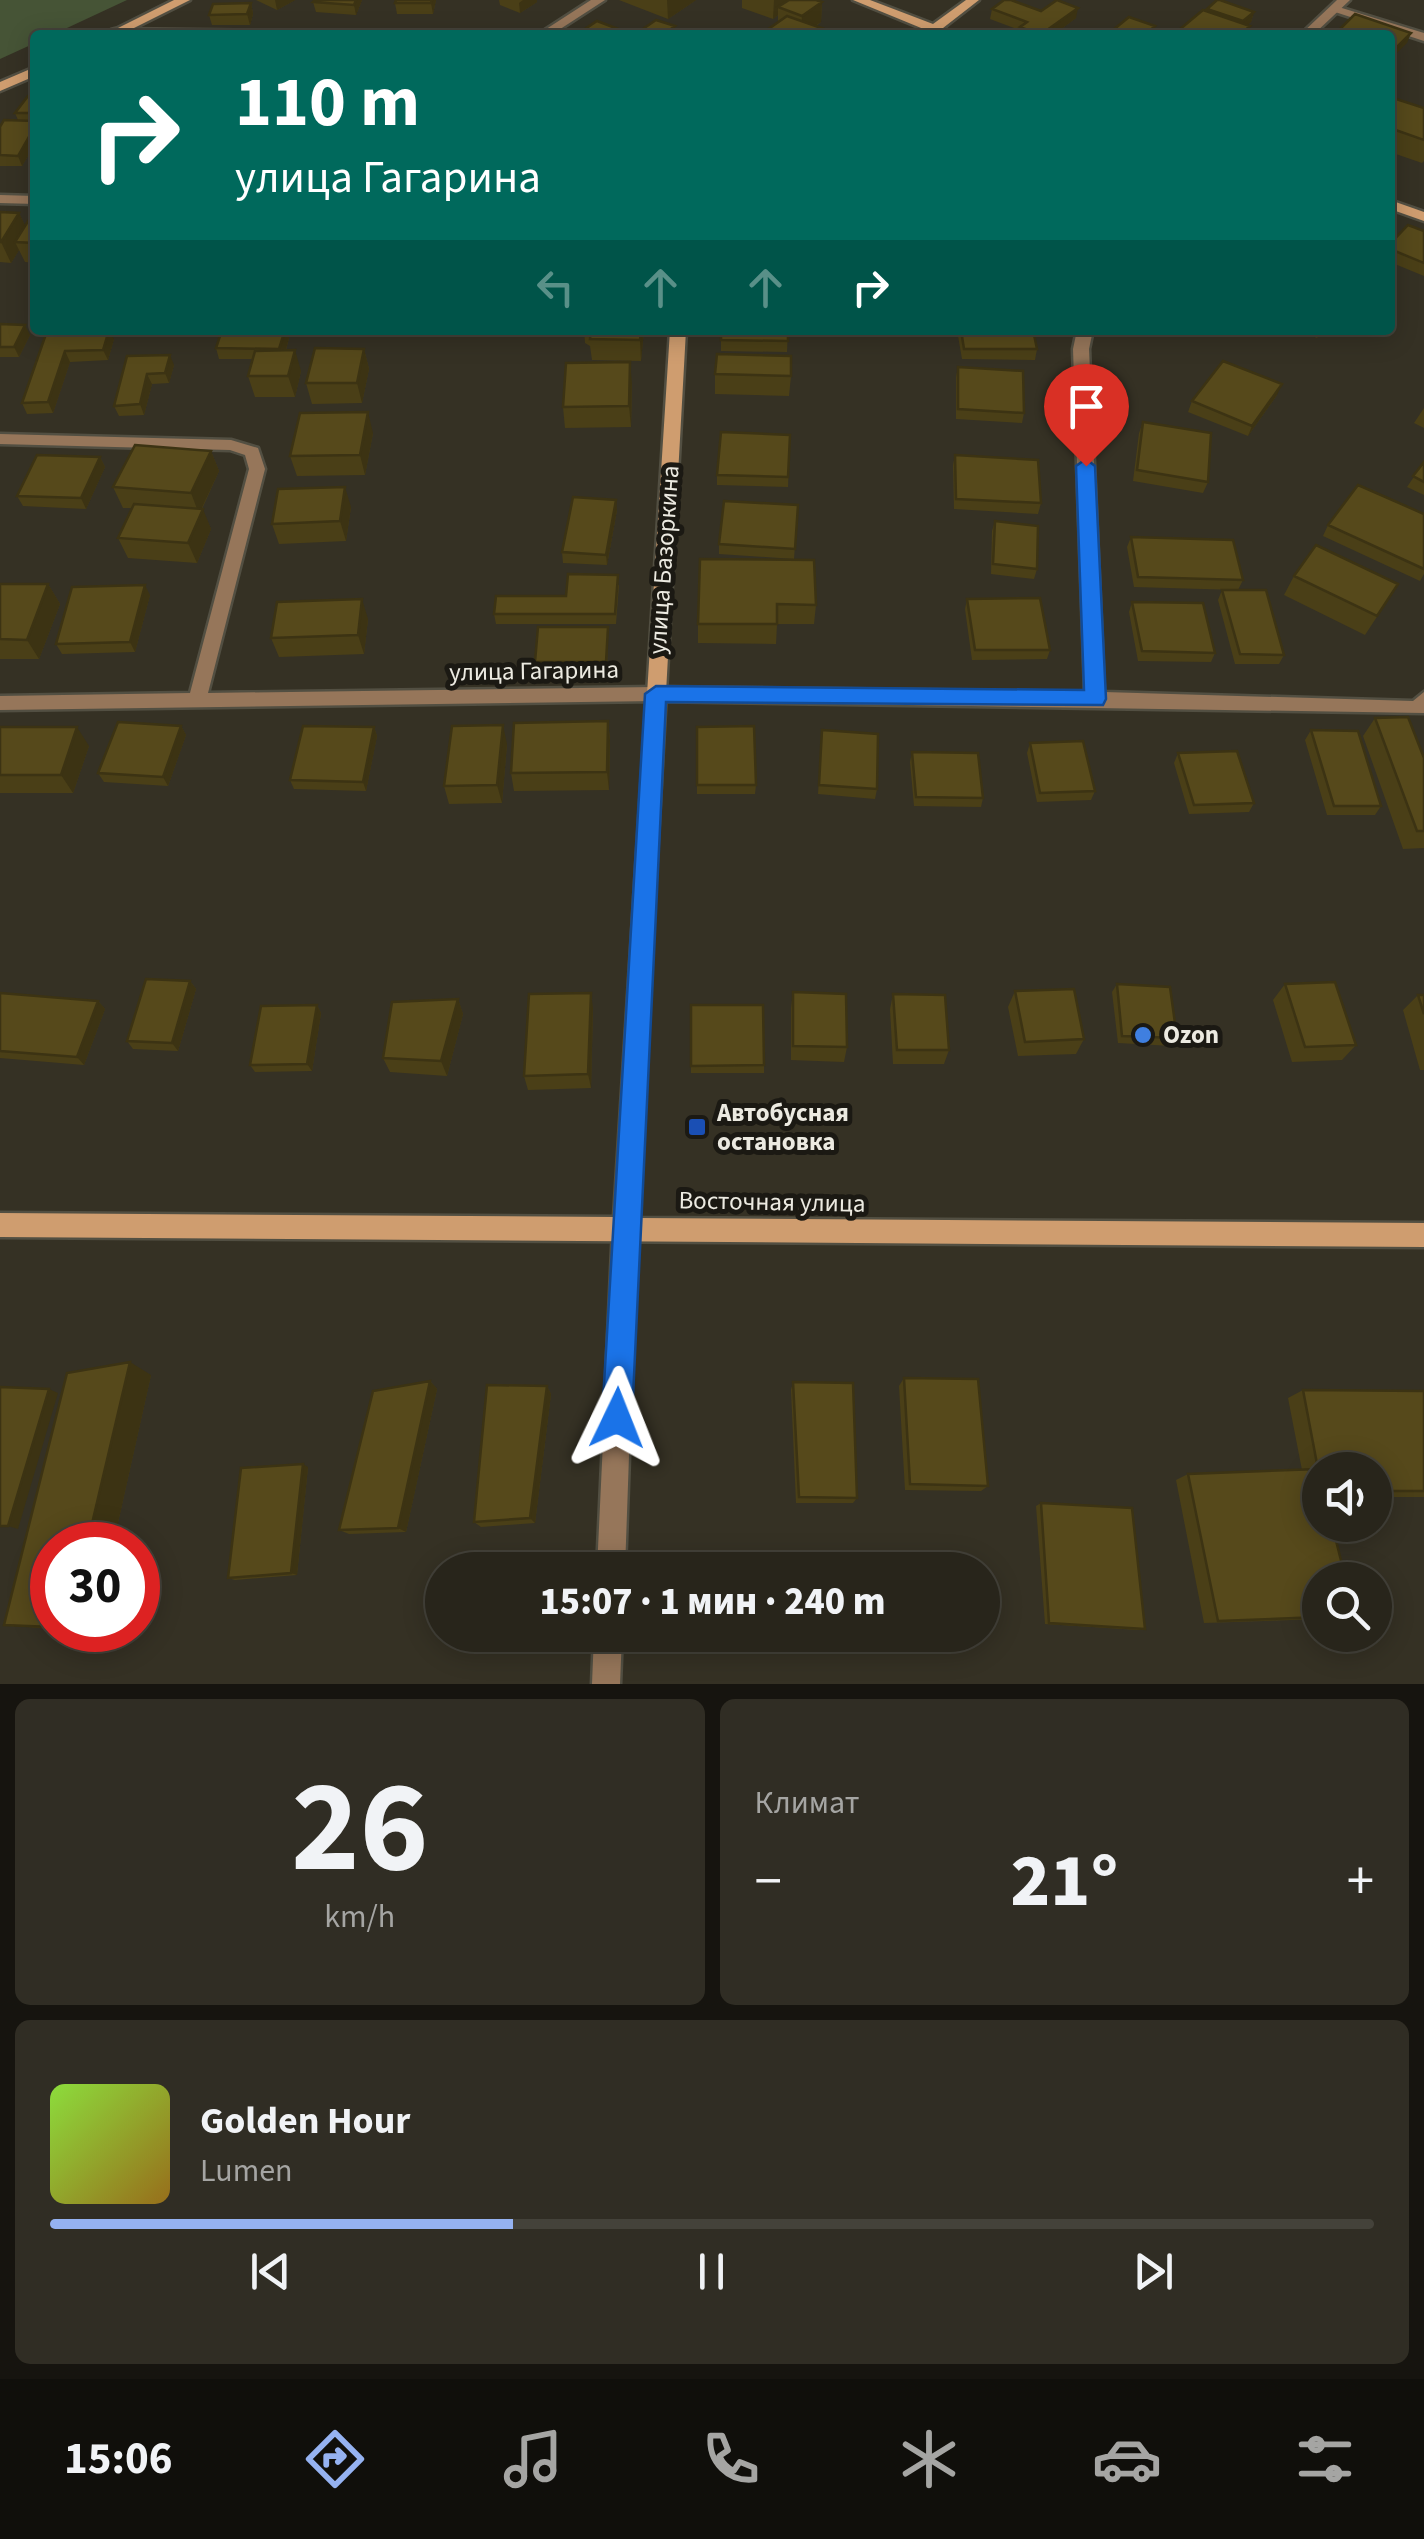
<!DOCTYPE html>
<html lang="ru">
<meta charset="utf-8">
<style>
:root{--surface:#28251b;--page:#302d24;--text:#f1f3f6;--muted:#a5a5a3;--line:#44423a;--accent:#95b2f1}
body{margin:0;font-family:"Source Sans 3",sans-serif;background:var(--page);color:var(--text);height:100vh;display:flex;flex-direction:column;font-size:38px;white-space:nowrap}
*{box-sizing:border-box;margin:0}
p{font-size:32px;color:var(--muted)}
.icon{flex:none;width:55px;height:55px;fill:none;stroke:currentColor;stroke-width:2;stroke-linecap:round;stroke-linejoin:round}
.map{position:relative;height:1684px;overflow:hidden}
.panel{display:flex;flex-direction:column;gap:15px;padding:15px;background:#16140f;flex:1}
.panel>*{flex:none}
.guide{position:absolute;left:30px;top:30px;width:1365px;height:305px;border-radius:10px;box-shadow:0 5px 25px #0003,0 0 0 2px var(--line);background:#00695c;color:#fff;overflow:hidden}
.tools{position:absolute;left:1302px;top:1452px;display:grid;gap:20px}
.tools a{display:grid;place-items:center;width:90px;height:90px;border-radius:50%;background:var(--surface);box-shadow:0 5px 25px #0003,0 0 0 2px var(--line);font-size:50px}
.speed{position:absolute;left:30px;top:1522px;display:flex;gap:20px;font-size:50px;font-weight:700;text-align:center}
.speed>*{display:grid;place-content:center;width:130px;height:130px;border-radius:50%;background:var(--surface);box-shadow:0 5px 25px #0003,0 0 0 2px var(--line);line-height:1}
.speed .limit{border:15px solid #d22;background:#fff;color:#111}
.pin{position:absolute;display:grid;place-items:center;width:85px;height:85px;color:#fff;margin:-102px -42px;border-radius:50% 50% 50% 0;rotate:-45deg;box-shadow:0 0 10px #0007}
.pin .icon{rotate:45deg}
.me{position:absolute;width:110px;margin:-55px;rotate:2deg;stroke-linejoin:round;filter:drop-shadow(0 0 8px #0008)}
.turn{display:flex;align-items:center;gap:35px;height:210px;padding:0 40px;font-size:45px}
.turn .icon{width:130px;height:130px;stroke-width:2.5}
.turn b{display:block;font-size:70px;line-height:85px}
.lanes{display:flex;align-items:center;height:95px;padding:0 40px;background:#0003;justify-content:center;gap:50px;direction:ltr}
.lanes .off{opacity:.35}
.big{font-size:75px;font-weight:800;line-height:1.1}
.panel .tile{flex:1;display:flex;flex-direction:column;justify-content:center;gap:15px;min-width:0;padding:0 35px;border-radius:15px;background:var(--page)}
.panel .dial{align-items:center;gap:0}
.dial b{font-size:130px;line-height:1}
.song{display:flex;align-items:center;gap:30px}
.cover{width:120px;height:120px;border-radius:15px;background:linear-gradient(135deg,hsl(90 70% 55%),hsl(40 70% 35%))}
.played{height:10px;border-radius:5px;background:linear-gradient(90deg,var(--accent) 35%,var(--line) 35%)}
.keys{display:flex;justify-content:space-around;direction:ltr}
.heat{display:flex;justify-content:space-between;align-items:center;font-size:55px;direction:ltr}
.panel .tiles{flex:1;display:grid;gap:15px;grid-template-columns:1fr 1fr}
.tile:last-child{grid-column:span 2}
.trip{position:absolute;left:425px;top:1552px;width:575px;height:100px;border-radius:50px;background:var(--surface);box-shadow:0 5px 25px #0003,0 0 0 2px var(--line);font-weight:800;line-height:100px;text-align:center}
.dock{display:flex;height:160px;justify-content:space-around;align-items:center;background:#100f0b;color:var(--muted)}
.dock .icon{width:70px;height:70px}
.dock .selected{color:var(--accent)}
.dock b{font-size:45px;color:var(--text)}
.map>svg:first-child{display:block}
</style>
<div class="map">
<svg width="1424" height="1684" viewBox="0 0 1424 1684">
<rect width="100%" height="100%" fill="#353124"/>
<!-- green -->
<path fill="#465436" d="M0,0H127L52,35H35V43L0,59Z"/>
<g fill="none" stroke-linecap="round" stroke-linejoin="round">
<defs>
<path id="lane" d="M1332,5L1424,33V41L1332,11Z"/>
<path id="street" d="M591,0H605L551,35H537Z
M1337,0H1350L1313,35H1300Z
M115,29L274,31L280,35H110L111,30Z
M0,195L35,196V204L0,203Z
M1077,330H1093L1089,349L1104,692L1413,701L1424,692V713L656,701L0,710V696L190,693L249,469L245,455L230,450L0,444V434L231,440L258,448L265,469L208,693L656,687L1085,692L1073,349Z
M625,1216L633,1220L637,1228L625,1570H597L613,1228L617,1220Z
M594,1635H622L620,1684H592Z"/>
<path id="secondary" d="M174,0H190L120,35H104Z
M853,0H870L933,24L966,0H979L943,28L956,35H921L926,30Z
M35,67V76L0,91V82Z
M1390,200L1424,212V221L1390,209Z
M670,330H686L637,1218L1424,1223V1247L0,1237V1213L614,1217Z"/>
</defs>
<!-- lane casing -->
<use href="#lane" stroke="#524f42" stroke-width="5"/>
<!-- street casing -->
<use href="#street" stroke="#524f42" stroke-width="5"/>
<!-- secondary casing -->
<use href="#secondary" stroke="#524f42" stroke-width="5"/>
<!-- lane -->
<use href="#lane" fill="#96765a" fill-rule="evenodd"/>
<!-- street -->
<use href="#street" fill="#96765a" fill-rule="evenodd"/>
<!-- secondary -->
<use href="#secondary" fill="#cf9d6f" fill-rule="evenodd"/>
</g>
<!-- wall -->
<path fill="#4a3f17" d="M256,0H295L277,10Z
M362,0L356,15L316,12L313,2Z
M436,0L433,14H397L395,3Z
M499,0H537V2L520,13L500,5Z
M619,0H696L668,19Z
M742,0H816L822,2L821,22L816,26L778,22V15L773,19L742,8Z
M251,3L253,14L250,25H212L209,15Z
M992,9L1041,11L1076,18L1053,35H1018L1019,30L990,19Z
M1207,9L1254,12L1251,22L1247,25L1250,26L1247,35H1178L1179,30L1207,11Z
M35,96V144L22,166H0V127L18,120L15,113Z
M1390,97L1424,108V161L1422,163L1390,152Z
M35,210V263L25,262L19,250L11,263L0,262V212L19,213L25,226Z
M1424,231V276L1390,262V244Z
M0,324L30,335L19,357H0Z
M222,330H287L289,338L286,350L301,371L295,397H255L248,376L253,359H219L216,348Z
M584,330H644L641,361L592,360L590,346L585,343Z
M721,330H788L787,352L721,351Z
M957,330H1033L1037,349L1035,360L962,359Z
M1298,330H1323L1317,338Z
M47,331L114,339L108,360L70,362L53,413L27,414L22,403Z
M364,349L369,369L362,403L312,404L306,383Z
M127,356L174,365L169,383L152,384L144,415L119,416L114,406Z
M958,367L1024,413L1022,423L956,419V377Z
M715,374L791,376L789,396L715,394Z
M632,383L631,427L565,428L563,407Z
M1277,395L1248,436L1188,412L1192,401Z
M1424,408V428L1414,423Z
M1143,422L1208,482L1203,493L1133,481L1139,433Z
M373,433L365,475L297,476L290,456Z
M790,435L788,487L717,485V475Z
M211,451L219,471L202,509L211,529L197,563L128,558L118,538L132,508H123L113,487Z
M955,455L1041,503L1038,514L954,509L953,465Z
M100,457L105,467L86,509L23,506L17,496Z
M1424,462V495L1407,487Z
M798,505L794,559L719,554V544Z
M351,507L346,541L279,544L272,524Z
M617,510L607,565L563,563L562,552Z
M1424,514V574L1420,581L1323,536L1328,525Z
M995,521L1037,569L1034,579L991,574L992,531Z
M1131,537L1243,580L1238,590L1134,587L1127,547Z
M814,560L816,605L814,624H777L776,644L698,643V624Z
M1294,576L1386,603L1365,635L1284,595Z
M0,584H48L60,604L39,659H0Z
M619,585L616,624H496L494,614Z
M1222,590L1284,655L1279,664H1235L1218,600Z
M150,595L135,652L62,654L56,644Z
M967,599L1050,650L1047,659L972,660L965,609Z
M1132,602L1215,653L1211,662L1138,661L1129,612Z
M368,619L364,654L279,657L271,638Z
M608,627L607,672H537L535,662Z
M1375,718L1424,758V848L1403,849L1363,736Z
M608,721L610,740L609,790L514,791L511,773Z
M181,726L186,735L168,786L104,782L98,773Z
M0,727L89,746L73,793H0Z
M374,727L377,736L366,791L294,789L290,780Z
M697,727L756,785L755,794H697Z
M822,730L877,789L875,799L818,794Z
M1311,730L1381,806L1375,815H1327L1305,740Z
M1030,743L1095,791L1091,800L1037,802L1027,753Z
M507,744L502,803L449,804L444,786Z
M912,752L983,798L981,807L914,806L910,762Z
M1178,753L1254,803L1249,812L1189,814L1174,763Z
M190,981L196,989L178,1051L133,1049L127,1041Z
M1117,984L1177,1038L1172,1046L1118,1043L1112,992Z
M1285,984L1356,1045L1342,1060L1292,1062L1273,1000Z
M1015,991L1084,1039L1076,1054L1018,1056L1008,1007Z
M793,992L847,1047L844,1062L791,1060V1008Z
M0,993L98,1001L105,1009L84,1065L0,1058Z
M893,994L949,1050L944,1064H893L890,1009Z
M1418,995H1424V1070H1420L1403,1010Z
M458,999L463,1014L447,1076L390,1072L383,1058Z
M317,1005L321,1013L312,1071L255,1072L250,1065Z
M691,1005L764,1065V1073H691Z
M593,1008L591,1088L528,1090L524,1076Z
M151,1375L113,1545H52V1629L4,1625Z
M904,1378L988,1486L981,1491L905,1490L899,1386Z
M430,1381L437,1389L406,1532L349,1534L339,1530Z
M793,1382L857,1498L853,1503H796L791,1390Z
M547,1386L551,1394L535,1523L481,1527L474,1522Z
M1303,1390L1424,1391V1497H1375V1470H1320V1619L1204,1623L1176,1480L1188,1474L1302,1470L1288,1398Z
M308,1467L297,1575L235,1580L228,1578Z
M1041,1503L1145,1629L1138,1630L1045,1624L1036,1506Z"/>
<!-- shaded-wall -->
<path fill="#3c3313" d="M275,0H295L277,10Z
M356,0H362L356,15L354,5Z
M432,0H436L433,14L431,3Z
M523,0H537V2L520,13L519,3Z
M667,0H696L668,19Z
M774,0H798L778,7V15L773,19Z
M822,2L821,22L801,35L802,16Z
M251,3L253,14L250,25L247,14Z
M1078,8L1076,18L1053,35H1041Z
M1254,12L1251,22L1240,31L1243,21Z
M675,26V35H663Z
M1411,33L1407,43L1390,60L1393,51Z
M35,126V144L22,166L18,156Z
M19,213L29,234L15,242L19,250L11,263L1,242Z
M25,325L30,335L19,357L14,347Z
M109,330L114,339L108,360L103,350Z
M285,330H287L289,338L283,360L279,349Z
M641,330H644L641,361L640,340Z
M364,349L369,369L362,403L357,383Z
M295,350L301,371L295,397L288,376Z
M65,351L70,362L53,413L48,402Z
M170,355L174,365L169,383L165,373Z
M630,362L632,383L631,427L629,406Z
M147,374L152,384L144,415L140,404Z
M1282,384L1277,395L1248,436L1252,426Z
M368,412L373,433L365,475L360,455Z
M211,451L219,471L199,514L191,493Z
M100,457L105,467L86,509L81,498Z
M345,487L351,507L346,541L340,521Z
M616,500L617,510L607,565L606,555Z
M203,509L211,529L197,563L188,543Z
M48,584L60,604L39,659L27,640Z
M145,585L150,595L135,652L130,642Z
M362,599L368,619L364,654L358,635Z
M608,721L610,740L609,790L607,772Z
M503,725L507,744L502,803L497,785Z
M181,726L186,735L168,786L163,777Z
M77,727L89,746L73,793L61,775Z
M374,727L377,736L366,791L363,782Z
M190,981L196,989L178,1051L172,1043Z
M591,993L593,1008L591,1088L588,1074Z
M458,999L463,1014L447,1076L441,1061Z
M98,1001L105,1009L84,1065L77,1057Z
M317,1005L321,1013L312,1071L307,1064Z
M130,1362L151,1375L113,1545H87Z
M430,1381L437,1389L406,1532L398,1528Z
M547,1386L551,1394L535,1523L530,1518Z
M49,1389L58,1393L18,1529L8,1526Z
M303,1464L308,1467L297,1575L291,1573Z"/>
<!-- building -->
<path fill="#56491b" stroke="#3c3313" stroke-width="2.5" d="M315,0H356L354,5L313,2Z
M396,0H432L431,3H395Z
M789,0H816L822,2L802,16L778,7Z
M1004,0H1011L1041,11L1057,0L1078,8L1040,35L1020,27L1027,22L992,9Z
M1217,0H1220L1254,12L1243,21L1207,9Z
M251,3L247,14L209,15L213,4Z
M1203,10L1250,26L1240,35H1194L1179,30Z
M1355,14L1411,33L1393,51L1390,50V35H1347L1337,32Z
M787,16L827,30L821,35H760Z
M1129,17L1155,26L1145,35H1107Z
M656,20L675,26L663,35H634Z
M597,21L634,35H593L582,31Z
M28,96H35V113H15Z
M1390,97L1424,108V140L1390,128Z
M4,120L35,121V126L18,156L0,155V127Z
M35,210V243L15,242Z
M0,212L19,213L1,242H0Z
M1408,225L1424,231V263L1390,249V244Z
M0,324L25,325L14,347H0Z
M109,330L103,350L65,351L48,402L22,403L47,331Z
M222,330H285L279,349L216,348Z
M591,330H641L640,340L590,339Z
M721,330H788V341L721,340Z
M961,330H1033L1037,349H964Z
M315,348L364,349L357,383H306Z
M295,350L288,376H248L255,351Z
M717,354L791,356V376L715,374Z
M170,355L165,373L147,374L140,404L114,406L127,356Z
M1223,361L1282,384L1252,426L1192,401Z
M630,362L629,406L563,407L566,363Z
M958,367L1023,371L1024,413L958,409Z
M368,412L360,455L290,456L300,413Z
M1143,422L1211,433L1208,482L1137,470Z
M721,432L790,435L788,477L717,475Z
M135,445L211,451L191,493L113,487Z
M37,455L100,457L81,498L17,496Z
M955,455L1038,460L1041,503L956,499Z
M1424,462V482L1413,476Z
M1358,485L1424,514V569L1328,525Z
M345,487L340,521L272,524L278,489Z
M573,497L616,500L606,555L562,552Z
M724,501L798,505L795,549L719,544Z
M134,504L203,509L188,543L118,538Z
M995,521L1038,526L1037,569L993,564Z
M1131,537L1233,540L1243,580L1138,577Z
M1316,545L1398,584L1377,616L1294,576Z
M700,559L814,560L816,605L777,604V624H698Z
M568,574L618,575L615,614H494L496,596H566Z
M0,584H48L27,640L0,639Z
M145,585L130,642L56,644L72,587Z
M1222,590H1266L1284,655L1240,654Z
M1040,598L1050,650H975L967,599Z
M362,599L358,635L271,638L277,602Z
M1132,602L1203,603L1215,653L1142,651Z
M538,627H608L606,662H535Z
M1408,717L1424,758V831H1417L1375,718Z
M608,721L607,772L511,773L514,723Z
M118,722L181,726L163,777L98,773Z
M503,725L497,785L444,786L452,726Z
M303,726L374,727L363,782L290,780Z
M754,726L756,785H697V727Z
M0,727H77L61,775H0Z
M822,730L878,734L877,789L819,785Z
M1311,730L1358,731L1381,806H1334Z
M1083,741L1095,791L1040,793L1030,743Z
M1237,751L1254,803L1194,805L1178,753Z
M912,752L978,753L983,798L916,797Z
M146,979L190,981L172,1043L127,1041Z
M1335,982L1356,1045L1305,1047L1285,984Z
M1117,984L1170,987L1177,1038L1122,1036Z
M1074,989L1084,1039L1025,1042L1015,991Z
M793,992L846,994L847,1047L793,1046Z
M0,993L98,1001L77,1057L0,1051Z
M591,993L588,1074L524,1076L529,994Z
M893,994L945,995L949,1050H897Z
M1418,995H1424V1014Z
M458,999L441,1061L383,1058L392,1002Z
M317,1005L307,1064L250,1065L261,1006Z
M691,1005H763L764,1065L691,1066Z
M130,1362L87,1545H52V1627L4,1625L67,1373Z
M904,1378L978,1379L988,1486L910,1484Z
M430,1381L398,1528L339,1530L373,1391Z
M793,1382L853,1383L857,1498L799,1497Z
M487,1385L547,1386L530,1518L474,1522Z
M0,1387L49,1389L8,1526H0Z
M1303,1390L1424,1391V1491H1375V1470H1320V1525H1332L1346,1580H1320V1617L1218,1621L1188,1474L1318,1469Z
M303,1464L291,1573L228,1578L241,1468Z
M1041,1503L1132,1508L1145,1629L1049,1623Z"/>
<!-- route -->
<path fill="#1a73e8" stroke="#114b97" stroke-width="2.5" d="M1086,459L1095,466L1106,699L1103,705L666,702L632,1418L627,1428L617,1433L607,1428L602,1418L645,694L656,686L1084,690L1076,466Z"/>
<!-- markers -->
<circle fill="#3f7fe0" stroke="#1b1913" stroke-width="4" cx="1143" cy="1035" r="10"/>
<rect fill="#1a4fb4" stroke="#1b1913" stroke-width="4" x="687" y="1117" width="20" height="20" rx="5"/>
<g text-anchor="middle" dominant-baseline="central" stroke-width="10" stroke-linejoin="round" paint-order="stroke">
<!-- street labels -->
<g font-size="25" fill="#eceae1" stroke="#1b1913">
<text transform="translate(664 560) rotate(-86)">улица Базоркина</text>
<text transform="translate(534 671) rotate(-1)">улица Гагарина</text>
<text transform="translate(772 1202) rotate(1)">Восточная улица</text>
</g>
<!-- poi labels -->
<g font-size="25" font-weight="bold" fill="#eceae1" stroke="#1b1913" text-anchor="start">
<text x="1163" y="1035">Ozon</text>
<text x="717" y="1113">Автобусная<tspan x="717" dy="29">остановка</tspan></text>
</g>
</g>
</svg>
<div class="tools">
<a><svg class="icon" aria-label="sound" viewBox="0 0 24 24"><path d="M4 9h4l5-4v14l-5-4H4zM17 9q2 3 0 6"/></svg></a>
<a><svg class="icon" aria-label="search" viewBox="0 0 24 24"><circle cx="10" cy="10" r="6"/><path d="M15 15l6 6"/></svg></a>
</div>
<div class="speed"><div class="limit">30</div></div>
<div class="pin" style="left:1086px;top:466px;background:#d93025"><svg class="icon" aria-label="arrive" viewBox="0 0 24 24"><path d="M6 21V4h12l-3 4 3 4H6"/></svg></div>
<svg class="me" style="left:617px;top:1418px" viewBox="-20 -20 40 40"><path d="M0-17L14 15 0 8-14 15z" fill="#1a73e8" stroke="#fff" stroke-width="4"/></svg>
<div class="trip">15:07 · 1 мин · 240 m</div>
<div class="guide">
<div class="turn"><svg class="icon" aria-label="right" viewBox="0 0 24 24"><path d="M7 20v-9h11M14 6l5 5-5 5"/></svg><div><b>110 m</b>улица Гагарина</div></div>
<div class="lanes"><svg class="icon off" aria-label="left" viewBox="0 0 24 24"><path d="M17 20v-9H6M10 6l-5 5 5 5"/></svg><svg class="icon off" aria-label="ahead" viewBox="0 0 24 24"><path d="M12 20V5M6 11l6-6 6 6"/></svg><svg class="icon off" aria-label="ahead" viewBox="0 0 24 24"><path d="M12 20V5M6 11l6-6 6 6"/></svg><svg class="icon" aria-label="right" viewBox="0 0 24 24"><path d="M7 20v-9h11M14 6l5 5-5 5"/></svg></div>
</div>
</div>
<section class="panel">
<div class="tiles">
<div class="tile dial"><b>26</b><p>km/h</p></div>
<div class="tile"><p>Климат</p>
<div class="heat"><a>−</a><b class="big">21°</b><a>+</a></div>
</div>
<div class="tile">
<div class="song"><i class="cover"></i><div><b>Golden Hour</b><p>Lumen</p></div></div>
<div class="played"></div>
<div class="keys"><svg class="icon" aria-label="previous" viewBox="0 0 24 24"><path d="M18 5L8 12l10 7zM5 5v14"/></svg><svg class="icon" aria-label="pause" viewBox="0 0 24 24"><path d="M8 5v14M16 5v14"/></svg><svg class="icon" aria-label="next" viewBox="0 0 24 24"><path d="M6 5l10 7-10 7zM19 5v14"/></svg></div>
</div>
</div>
</section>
<nav class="dock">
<b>15:06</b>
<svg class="icon selected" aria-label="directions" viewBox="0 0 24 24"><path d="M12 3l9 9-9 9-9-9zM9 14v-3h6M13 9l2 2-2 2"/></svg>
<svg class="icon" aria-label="music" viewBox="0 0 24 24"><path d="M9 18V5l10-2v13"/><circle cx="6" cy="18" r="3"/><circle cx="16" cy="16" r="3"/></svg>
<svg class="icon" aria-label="phone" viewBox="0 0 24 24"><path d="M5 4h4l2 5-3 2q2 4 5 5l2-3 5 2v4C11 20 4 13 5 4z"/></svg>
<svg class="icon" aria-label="climate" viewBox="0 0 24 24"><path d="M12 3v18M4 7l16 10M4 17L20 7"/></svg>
<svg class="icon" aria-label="car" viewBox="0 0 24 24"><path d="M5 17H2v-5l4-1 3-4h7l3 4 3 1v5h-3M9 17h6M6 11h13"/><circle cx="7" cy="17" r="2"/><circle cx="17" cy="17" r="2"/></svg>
<svg class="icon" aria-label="filters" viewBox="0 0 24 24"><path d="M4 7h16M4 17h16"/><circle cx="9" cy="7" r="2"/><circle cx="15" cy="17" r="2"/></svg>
</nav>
